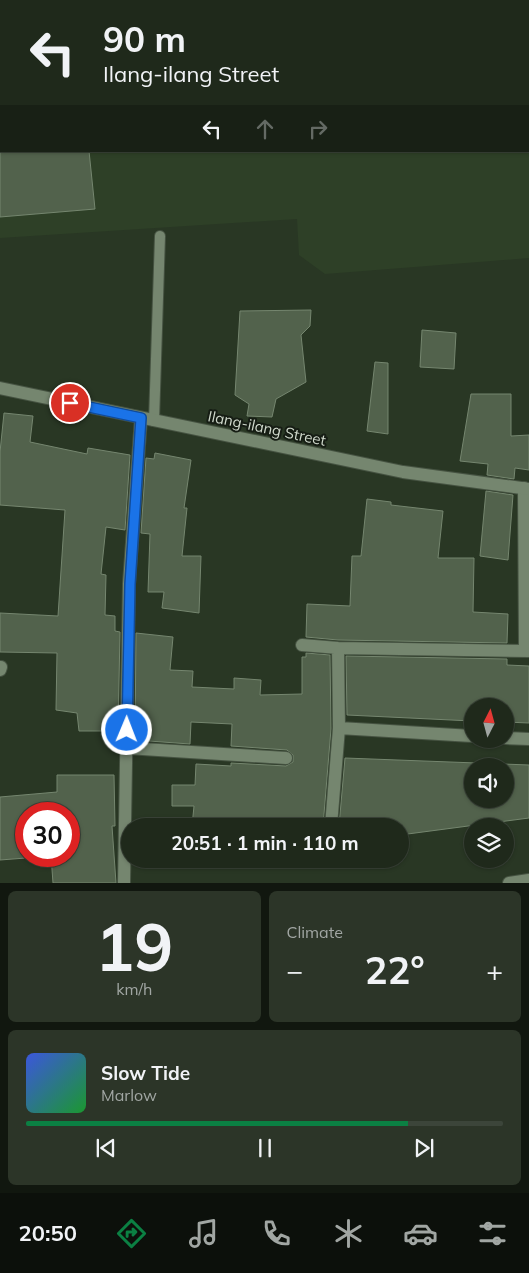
<!DOCTYPE html>
<meta charset="utf-8">
<style>
:root{--surface:#1f291b;--page:#2c3528;--text:#f1f3f6;--muted:#a1a6a3;--line:#3c453a;--accent:#0b8043}
body{margin:0;font-family:Mulish,sans-serif;background:var(--page);color:var(--text);height:100vh;display:flex;flex-direction:column;font-size:19px;white-space:nowrap}
*{box-sizing:border-box;margin:0}
p{font-size:16px;color:var(--muted)}
.icon{flex:none;width:28px;height:28px;fill:none;stroke:currentColor;stroke-width:2;stroke-linecap:round;stroke-linejoin:round}
.map{position:relative;height:883px;overflow:hidden}
.side{display:flex;flex-direction:column;gap:8px;padding:8px;background:#11170f;flex:1}
.side>*{flex:none}
.banner{position:absolute;left:0px;top:0px;width:530px;height:152px;box-shadow:0 1px 4px #0004,0 0 0 1px var(--line);background:#1f291b;color:var(--text);overflow:hidden}
.needle{width:32px;rotate:6deg}
.buttons{position:absolute;left:464px;top:698px;display:grid;gap:10px}
.buttons a{display:grid;place-items:center;width:50px;height:50px;border-radius:50%;background:var(--surface);box-shadow:0 1px 4px #0004,0 0 0 1px var(--line);font-size:25px}
.speed{position:absolute;left:15px;top:802px;display:flex;gap:10px;font-size:25px;font-weight:700;text-align:center}
.speed>*{display:grid;place-content:center;width:65px;height:65px;border-radius:50%;background:var(--surface);box-shadow:0 1px 4px #0004,0 0 0 1px var(--line);line-height:1}
.speed .limit{border:8px solid #d22;background:#fff;color:#111}
.pin{position:absolute;display:grid;place-items:center;width:42px;height:42px;color:#fff;margin:-21px;border:2px solid #fff;border-radius:50%;box-shadow:0 1px 5px #0007}
.me{position:absolute;width:55px;margin:-28px;rotate:1deg;stroke-linejoin:round;filter:drop-shadow(0 0 4px #0008)}
.turn{display:flex;align-items:center;gap:18px;height:105px;padding:0 20px;font-size:22px}
.turn .icon{width:65px;height:65px;stroke-width:2.5}
.turn b{display:block;font-size:35px;line-height:42px}
.lanes{display:flex;align-items:center;height:48px;padding:0 20px;background:#0003;justify-content:center;gap:25px;direction:ltr}
.lanes .off{opacity:.35}
.big{font-size:38px;font-weight:700;line-height:1.1}
.side .card{flex:1;display:flex;flex-direction:column;justify-content:center;gap:8px;min-width:0;padding:0 18px;border-radius:8px;background:var(--page)}
.side .dial{align-items:center;gap:0}
.dial b{font-size:65px;line-height:1}
.song{display:flex;align-items:center;gap:15px}
.cover{width:60px;height:60px;border-radius:8px;background:linear-gradient(135deg,hsl(230 70% 55%),hsl(130 70% 35%))}
.played{height:5px;border-radius:2px;background:linear-gradient(90deg,var(--accent) 80%,var(--line) 80%)}
.keys{display:flex;justify-content:space-around;direction:ltr}
.heat{display:flex;justify-content:space-between;align-items:center;font-size:28px;direction:ltr}
.side .tiles{flex:1;display:grid;gap:8px;grid-template-columns:1fr 1fr}
.card:last-child{grid-column:span 2}
.trip{position:absolute;left:121px;top:818px;width:288px;height:50px;border-radius:25px;background:var(--surface);box-shadow:0 1px 4px #0004,0 0 0 1px var(--line);font-weight:700;line-height:50px;text-align:center}
.dock{display:flex;height:80px;justify-content:space-around;align-items:center;background:#0c100b;color:var(--muted)}
.dock .icon{width:35px;height:35px}
.dock .active{color:var(--accent)}
.dock b{font-size:22px;color:var(--text)}
.map>svg:first-child{display:block}
</style>
<div class="map">
<svg width="529" height="883" viewBox="0 0 529 883">
<rect width="100%" height="100%" fill="#293724"/>
<!-- built -->
<path fill="#2e4027" fill-rule="evenodd" d="M0,0H529V258L325,274L299,255L297,219L0,238ZM1,1H529V151H1Z"/>
<!-- building -->
<path fill="#52624c" stroke="#75866f" fill-rule="evenodd" d="M0,151H89L95,209L0,217Z
M311,310L310,326L301,335L306,382L276,399L272,417L247,416L249,404L235,395L240,311Z
M422,330L456,333L454,369L420,367Z
M375,362L388,363V434L367,431Z
M471,394H511V436L529,435V470L515,468L514,479L487,475L488,464L460,461Z
M4,413L33,416L30,442L87,454L88,448L130,455L125,530L106,527L101,574L106,575L105,615L115,616V631L120,632L118,731H79L77,713L56,710L57,653L0,652V613L58,616L65,510L0,505V452Z
M155,453L191,460L184,508H187L182,556H201L199,613L162,608L164,592H148L150,534L141,533L146,458L154,459Z
M486,491L513,495L508,560L480,556Z
M367,499L391,502V505L443,511L438,558H474L473,612L508,614L507,643L338,640L306,637L307,604L350,606L352,556H361Z
M136,633L173,637L170,670L193,671L192,687L234,689V678L261,680L260,695L302,694V657H306V653L330,655L331,729L323,826H192L194,806H172V785H195L196,764L231,766V763L286,766L293,762V755L287,750L231,746L232,724L191,722L190,744L135,740Z
M346,656L507,659V665L529,666V723L505,722V706H472V721L347,715Z
M345,758L529,765V818L400,835V826H339ZM472,766H505V799H472Z
M57,775H114L115,826H112L116,883H53L51,856H69V814H26V858L0,860V797L57,792Z"/>
<g fill="none" stroke-linecap="round" stroke-linejoin="round">
<defs>
<path id="lane" d="M284,1L300,0
M0,24H1
M154,421L160,236"/>
<path id="street" d="M524,488L525,651
M302,645L338,648L529,651
M0,670L1,667
M339,728L472,736
M505,738L529,739
M127,748L286,758
M331,826L339,728L338,648
M124,883L129,584L141,418
M509,883L529,880"/>
<path id="secondary" d="M0,388L403,472L529,489"/>
</defs>
<!-- lane casing -->
<use href="#lane" stroke="#465342" stroke-width="12"/>
<!-- street casing -->
<use href="#street" stroke="#465342" stroke-width="14"/>
<!-- secondary casing -->
<use href="#secondary" stroke="#465342" stroke-width="14"/>
<!-- lane -->
<use href="#lane" stroke="#75866f" stroke-width="10"/>
<!-- street -->
<use href="#street" stroke="#75866f" stroke-width="12"/>
<!-- secondary -->
<use href="#secondary" stroke="#75866f" stroke-width="12"/>
</g>
<g fill="none" stroke-linecap="round" stroke-linejoin="round">
<defs>
<path id="route" d="M70,403L141,418L130,584L127,730"/>
</defs>
<!-- route casing -->
<use href="#route" stroke="#114b97" stroke-width="12"/>
<!-- route -->
<use href="#route" stroke="#1a73e8" stroke-width="9"/>
</g>
<g text-anchor="middle" dominant-baseline="central" stroke-width="4" stroke-linejoin="round" paint-order="stroke">
<!-- street labels -->
<g font-size="15" fill="#d0d9cc" stroke="#161d14">
<text transform="translate(267 428) rotate(12)">Ilang-ilang Street</text>
</g>
</g>
</svg>
<div class="buttons">
<a><svg class="needle" viewBox="-14 -14 28 28"><path d="M0-13l5 13h-10z" fill="#e53935"/><path d="M0 13l5-13h-10z" fill="#a1a6a3"/></svg></a>
<a><svg class="icon" aria-label="sound" viewBox="0 0 24 24"><path d="M4 9h4l5-4v14l-5-4H4zM17 9q2 3 0 6"/></svg></a>
<a><svg class="icon" aria-label="layers" viewBox="0 0 24 24"><path d="M12 4l9 5-9 5-9-5zM3 14l9 5 9-5"/></svg></a>
</div>
<div class="speed"><div class="limit">30</div></div>
<div class="pin" style="left:70px;top:403px;background:#d93025"><svg class="icon" aria-label="arrive" viewBox="0 0 24 24"><path d="M6 21V4h12l-3 4 3 4H6"/></svg></div>
<svg class="me" style="left:127px;top:730px" viewBox="-20 -20 40 40"><circle r="17" fill="#1a73e8" stroke="#fff" stroke-width="3"/><path d="M0-11L8 9 0 5-8 9z" fill="#fff"/></svg>
<div class="trip">20:51 · 1 min · 110 m</div>
<div class="banner">
<div class="turn"><svg class="icon" aria-label="left" viewBox="0 0 24 24"><path d="M17 20v-9H6M10 6l-5 5 5 5"/></svg><div><b>90 m</b>Ilang-ilang Street</div></div>
<div class="lanes"><svg class="icon" aria-label="left" viewBox="0 0 24 24"><path d="M17 20v-9H6M10 6l-5 5 5 5"/></svg><svg class="icon off" aria-label="ahead" viewBox="0 0 24 24"><path d="M12 20V5M6 11l6-6 6 6"/></svg><svg class="icon off" aria-label="right" viewBox="0 0 24 24"><path d="M7 20v-9h11M14 6l5 5-5 5"/></svg></div>
</div>
</div>
<section class="side">
<div class="tiles">
<div class="card dial"><b>19</b><p>km/h</p></div>
<div class="card"><p>Climate</p>
<div class="heat"><a>−</a><b class="big">22°</b><a>+</a></div>
</div>
<div class="card">
<div class="song"><i class="cover"></i><div><b>Slow Tide</b><p>Marlow</p></div></div>
<div class="played"></div>
<div class="keys"><svg class="icon" aria-label="previous" viewBox="0 0 24 24"><path d="M18 5L8 12l10 7zM5 5v14"/></svg><svg class="icon" aria-label="pause" viewBox="0 0 24 24"><path d="M8 5v14M16 5v14"/></svg><svg class="icon" aria-label="next" viewBox="0 0 24 24"><path d="M6 5l10 7-10 7zM19 5v14"/></svg></div>
</div>
</div>
</section>
<nav class="dock">
<b>20:50</b>
<svg class="icon active" aria-label="directions" viewBox="0 0 24 24"><path d="M12 3l9 9-9 9-9-9zM9 14v-3h6M13 9l2 2-2 2"/></svg>
<svg class="icon" aria-label="music" viewBox="0 0 24 24"><path d="M9 18V5l10-2v13"/><circle cx="6" cy="18" r="3"/><circle cx="16" cy="16" r="3"/></svg>
<svg class="icon" aria-label="phone" viewBox="0 0 24 24"><path d="M5 4h4l2 5-3 2q2 4 5 5l2-3 5 2v4C11 20 4 13 5 4z"/></svg>
<svg class="icon" aria-label="climate" viewBox="0 0 24 24"><path d="M12 3v18M4 7l16 10M4 17L20 7"/></svg>
<svg class="icon" aria-label="car" viewBox="0 0 24 24"><path d="M5 17H2v-5l4-1 3-4h7l3 4 3 1v5h-3M9 17h6M6 11h13"/><circle cx="7" cy="17" r="2"/><circle cx="17" cy="17" r="2"/></svg>
<svg class="icon" aria-label="filters" viewBox="0 0 24 24"><path d="M4 7h16M4 17h16"/><circle cx="9" cy="7" r="2"/><circle cx="15" cy="17" r="2"/></svg>
</nav>
